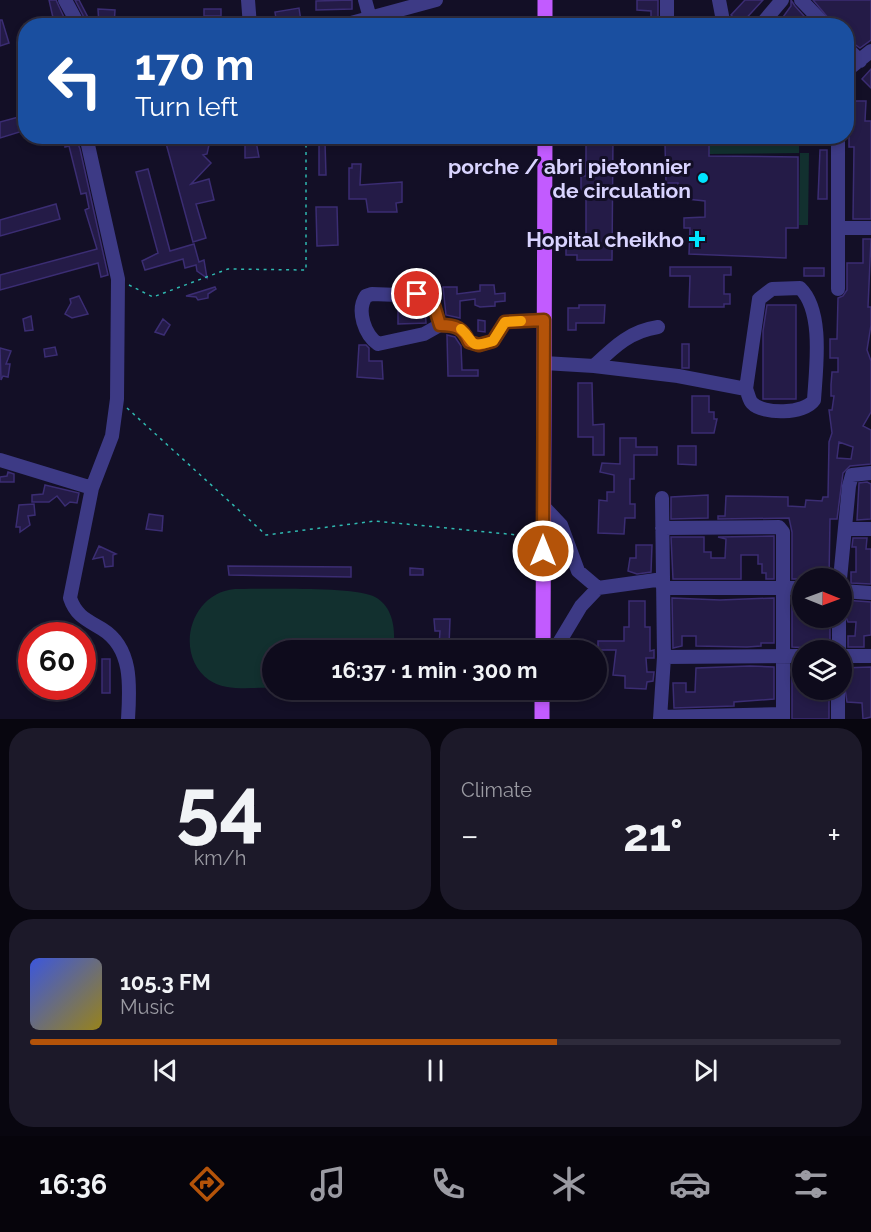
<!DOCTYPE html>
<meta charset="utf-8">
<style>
:root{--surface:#0e0b1c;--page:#1c1929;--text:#f1f3f6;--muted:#9b9ba3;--line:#2e2b3b;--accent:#b45309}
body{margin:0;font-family:Raleway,sans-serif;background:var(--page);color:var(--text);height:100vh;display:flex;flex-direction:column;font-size:22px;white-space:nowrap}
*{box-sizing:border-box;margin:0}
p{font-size:20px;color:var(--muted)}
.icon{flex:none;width:33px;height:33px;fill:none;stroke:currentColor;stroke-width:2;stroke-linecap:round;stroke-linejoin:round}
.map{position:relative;height:719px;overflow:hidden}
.drawer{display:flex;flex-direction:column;gap:9px;padding:9px;background:#08060f;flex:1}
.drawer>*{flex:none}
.top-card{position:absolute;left:18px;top:18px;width:836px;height:126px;border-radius:24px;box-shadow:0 3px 9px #0003,0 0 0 2px var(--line);background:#1a4fa0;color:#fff;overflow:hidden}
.needle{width:39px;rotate:91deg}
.buttons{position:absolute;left:792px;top:568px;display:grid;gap:12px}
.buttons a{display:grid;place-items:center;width:60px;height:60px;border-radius:50%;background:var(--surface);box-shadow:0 3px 9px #0003,0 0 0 2px var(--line);font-size:30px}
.speed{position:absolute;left:18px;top:622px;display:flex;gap:12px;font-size:30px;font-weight:700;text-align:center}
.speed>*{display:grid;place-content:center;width:78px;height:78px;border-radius:50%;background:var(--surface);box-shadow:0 3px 9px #0003,0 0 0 2px var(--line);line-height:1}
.speed .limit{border:9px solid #d22;background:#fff;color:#111}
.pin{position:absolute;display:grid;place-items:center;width:51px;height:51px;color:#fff;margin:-26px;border:3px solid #fff;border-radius:50%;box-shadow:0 2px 6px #0007}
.me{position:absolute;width:66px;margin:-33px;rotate:0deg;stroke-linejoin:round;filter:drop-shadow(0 0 4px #0008)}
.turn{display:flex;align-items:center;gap:21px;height:126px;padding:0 18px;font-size:27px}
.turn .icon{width:78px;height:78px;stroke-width:2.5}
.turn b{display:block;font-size:42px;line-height:51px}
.big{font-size:45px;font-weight:700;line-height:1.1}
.drawer .card{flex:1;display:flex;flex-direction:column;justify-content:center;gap:9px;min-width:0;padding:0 21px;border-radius:24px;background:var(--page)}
.drawer .dial{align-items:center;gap:0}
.dial b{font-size:78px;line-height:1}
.song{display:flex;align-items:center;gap:18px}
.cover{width:72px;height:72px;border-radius:9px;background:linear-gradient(135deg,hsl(230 70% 55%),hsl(50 70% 35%))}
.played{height:6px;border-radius:3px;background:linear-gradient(90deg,var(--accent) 65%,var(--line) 65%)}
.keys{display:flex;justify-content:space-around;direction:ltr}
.heat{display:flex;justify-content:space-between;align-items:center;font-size:33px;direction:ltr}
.drawer .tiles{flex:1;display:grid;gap:9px;grid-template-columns:1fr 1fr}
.card:last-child{grid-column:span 2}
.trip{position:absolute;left:262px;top:640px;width:345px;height:60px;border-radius:30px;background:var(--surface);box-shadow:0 3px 9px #0003,0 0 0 2px var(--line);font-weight:700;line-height:60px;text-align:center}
.menu{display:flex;height:96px;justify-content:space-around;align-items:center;background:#06040b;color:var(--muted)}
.menu .icon{width:42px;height:42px}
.menu .on{color:var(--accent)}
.menu b{font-size:27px;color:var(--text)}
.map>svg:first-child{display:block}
</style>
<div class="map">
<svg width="871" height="719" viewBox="0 0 871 719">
<rect width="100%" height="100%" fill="#130f26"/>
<!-- green -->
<path fill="#12302f" d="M709,143L799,144V153L709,154Z
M800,153H809L808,225H799Z
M235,589C261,589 357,586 375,597C394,607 396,632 393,651H273V688C253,687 226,692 209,680C174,655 189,593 235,589Z"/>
<!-- building -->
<path fill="#241b47" stroke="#3b2d73" stroke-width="1.5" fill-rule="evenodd" d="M49,0H56L68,26H59V21L54,22Z
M75,0H79L92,25H88Z
M352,0V9L316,10V1Z
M637,0H658V26H651V11L637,10Z
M745,0H763L741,24L731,15Z
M791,0L795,6L813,26H788L790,22L783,17L791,6Z
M813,0H871V40L860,48L846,38V26H835Z
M299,8L301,21L277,25L275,12Z
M98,9L115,10L114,26H99Z
M204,9H221V16H204Z
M696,17V26H681V18Z
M0,20H2L9,43L0,46Z
M871,69V88L862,79Z
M854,101H866L865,121H871V219H853L854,147H849V121L853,122Z
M26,115V130L0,138V122Z
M68,136H75L80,149L108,275L101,277L98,263L0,290V275L97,249L85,210L89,208L86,193L81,194L69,146L65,147L64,140L69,139Z
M164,136H211L207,154L203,155L211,163L191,184L209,179L214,200L196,204L206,238L193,242Z
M245,136H255L259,157L245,158Z
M586,136H613L612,260H577V255H566V247H577V241H586V190H581V176H586Z
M672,136H692V145H709V156L798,157V228H786V258L689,254L690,228H684V218L705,217V201L678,198V183H666L665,144H672Z
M319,142H325L326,175H319Z
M820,150H827V199H818Z
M352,164H361L360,185L402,182V202L396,203L397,212H368L366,199H349V168H352Z
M148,169L170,251L194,244L199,262L204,260L207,278L197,271L196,265L185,268L183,259L145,270L142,261L158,253L136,172Z
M56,204L60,219L0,236V220Z
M316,207H337L338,245L317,246Z
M863,239H871L868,307H871V325L867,350L871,361V412L863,426L871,430V464L850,466L843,473L837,519H830L829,579H792V532L789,518L718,519V516H725L726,496L788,497V506L805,507L806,500L822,501L823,497H828L829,442L832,433L829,410H832L834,396H831V385L832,372H838V358H830V339H837L838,298L843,296L847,290V263H863ZM839,442L853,447L851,459L837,458Z
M670,267H731V275H724V294H730V304H724V307H689L690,276H670Z
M804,268H824V276H804Z
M480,285H494L495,294L505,293V301L495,302V306L480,307L475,305V299L460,301V318L446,315L443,287H457V294L480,291Z
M215,287L216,289L208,294V298L198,300L196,297L186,296Z
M79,296L88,314L72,318L65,314L71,303L70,299Z
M398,304L425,306L426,323L398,324Z
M579,305H605L604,323H576V330H568V308H579Z
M767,305H796V399H763V331Z
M31,316L33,330L25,331L23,319Z
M163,319L170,325L164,335L155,332Z
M478,320L485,321V332L478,331Z
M447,335L455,337L461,346L462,370H478V376H448Z
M682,344H689V368H682Z
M359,345H366L369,348V361H382L383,379L357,377Z
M55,347L57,355L45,357L44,349Z
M0,348L11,351L6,364H10L8,377L3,376L1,380Z
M578,383H592L593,425L604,424V455H593V437H578Z
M692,396H709V412H714V419H717L714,433H692Z
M620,438H636V447H657V455H634V479H630V504H635V518H625L624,534L598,533L599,500L607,501V492H614V475L600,472L602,463L620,464Z
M678,446H696V465L678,464Z
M8,472L14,474V482H0V477L7,476Z
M867,482L871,484V519L857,520L859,483Z
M45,485L79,493L77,503L70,502L65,506L57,496L49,502H32V495L43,494Z
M708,495V518L671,519V497Z
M34,504L35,515L28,516L30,525L20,532V527H16L19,505Z
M149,514L163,516L162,531L146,529Z
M774,536V579H766V573H762V564H758V555H741V579H673L671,537H704V552H711V558H725L726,539L718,537Z
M853,538H867L866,549H871V584L851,583V572H856V547H852Z
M636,545H652L651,572L637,574L628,571L630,558H636Z
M99,546L116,554L113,555V566L105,567L103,557L93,559Z
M228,566L351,567V577L229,575Z
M410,568L423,569V575H410Z
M672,598L720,600L774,598V643H761V646L747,647L696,646V636H682V646L673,648Z
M792,599L802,600V618H830V649L792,647Z
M844,600L871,602V635L864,636V647H848V636H855L856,622H848L843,610Z
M629,601H645V627H650V651L654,650V658H646L647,672H654L653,681L647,682L646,689L625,688V676L613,675L616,650H598V641H624V627H629Z
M434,619H450L449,646H439L440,631H435Z
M102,659H110V693H102Z
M750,666L774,667V699L734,702V706L674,708L673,683H686V692H695L696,668Z
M871,667V717L863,719L862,703L847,702L842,668Z
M792,668L802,669V690H829V719H792Z"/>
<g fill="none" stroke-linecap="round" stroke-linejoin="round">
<!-- path -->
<path stroke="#2fb8b0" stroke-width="1.5" stroke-dasharray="3 4.5" stroke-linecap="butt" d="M129,285L153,297L228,269L306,270V136
M127,408L266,535L375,521L528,536"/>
<!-- minor -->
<path stroke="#3d3a85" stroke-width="14" d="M65,0L79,26
M248,0L250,26
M365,0L370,18
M667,0V26
M719,0L724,26
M801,0L826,26
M340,26L436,0
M760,26L782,0
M846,47L860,61
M846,71L871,51
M86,136L118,279L117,399L112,436L92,488L70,598C76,616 87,620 102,629C133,648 130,687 128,719
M838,228H871
M838,289V136
M372,294L425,296L432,299L440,325L424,334L378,344C365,335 356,311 366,296Z
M440,325C456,325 463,328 469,342L479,345L493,341L505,322L544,320
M544,363L594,366C614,347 630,331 658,327
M594,366L678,376L746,389C748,393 749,400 752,403C763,415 805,414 814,400C816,368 824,311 800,288L772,289L759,299L746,389
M0,460L92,488
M543,506L561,525L578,571L598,588
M662,528L779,527L783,532V719
M845,529H871
M840,579L849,486L852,475L871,473
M663,588H802
M842,591L871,593
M554,651L581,606L598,588L663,579
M839,651V618
M842,656H871
M664,657L802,656
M660,717L783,714
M660,719L664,657L662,498
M838,719V690"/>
<!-- major -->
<path stroke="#c25bff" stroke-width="15" d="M545,26V0
M543,651L545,136
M542,719V690"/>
</g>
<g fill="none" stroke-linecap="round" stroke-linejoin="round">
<defs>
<path id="route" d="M417,294L432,299L440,325C456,325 463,328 469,342L479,345L493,341L505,322L544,320L543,551"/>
</defs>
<!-- route casing -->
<use href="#route" stroke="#753606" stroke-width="15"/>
<!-- route -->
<use href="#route" stroke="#b45309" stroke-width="10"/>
<!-- slow -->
<path stroke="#f59e0b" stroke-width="10" d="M461,329C476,342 467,349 493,341L505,322L521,321"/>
</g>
<!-- markers -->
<g fill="#00e5ff" stroke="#130f26" stroke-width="2">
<circle cx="703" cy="178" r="6"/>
<path d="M694 230h6v6h6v6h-6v6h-6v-6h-6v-6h6z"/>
</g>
<g text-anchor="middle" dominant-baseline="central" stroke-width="6" stroke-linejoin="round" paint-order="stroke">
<!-- poi labels -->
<g font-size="21" font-weight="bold" fill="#d9d4ff" stroke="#130f26" text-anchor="end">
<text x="691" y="166">porche / abri pietonnier<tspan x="691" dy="24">de circulation</tspan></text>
<text x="684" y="239">Hopital cheikho</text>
</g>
</g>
</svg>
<div class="buttons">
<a><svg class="needle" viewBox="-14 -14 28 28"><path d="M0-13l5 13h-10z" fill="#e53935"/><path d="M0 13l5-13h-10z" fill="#9b9ba3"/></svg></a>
<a><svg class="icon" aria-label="layers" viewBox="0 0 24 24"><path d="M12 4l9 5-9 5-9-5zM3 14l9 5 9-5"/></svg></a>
</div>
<div class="speed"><div class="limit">60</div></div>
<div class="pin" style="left:417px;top:294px;background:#d93025"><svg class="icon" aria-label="arrive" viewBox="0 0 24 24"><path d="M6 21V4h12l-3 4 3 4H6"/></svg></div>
<svg class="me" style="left:543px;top:551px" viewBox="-20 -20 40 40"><circle r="17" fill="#b45309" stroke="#fff" stroke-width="3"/><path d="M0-11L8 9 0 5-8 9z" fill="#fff"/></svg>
<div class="trip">16:37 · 1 min · 300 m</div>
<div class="top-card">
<div class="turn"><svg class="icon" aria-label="left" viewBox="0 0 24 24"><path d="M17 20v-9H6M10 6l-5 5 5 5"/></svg><div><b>170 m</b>Turn left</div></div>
</div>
</div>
<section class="drawer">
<div class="tiles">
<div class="card dial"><b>54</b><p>km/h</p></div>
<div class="card"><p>Climate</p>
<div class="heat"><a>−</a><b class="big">21°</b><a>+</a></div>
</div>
<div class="card">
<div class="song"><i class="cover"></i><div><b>105.3 FM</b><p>Music</p></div></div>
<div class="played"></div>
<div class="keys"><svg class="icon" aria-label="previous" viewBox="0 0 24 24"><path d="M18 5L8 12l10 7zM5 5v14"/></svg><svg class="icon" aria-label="pause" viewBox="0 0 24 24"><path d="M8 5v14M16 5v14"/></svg><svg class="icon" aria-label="next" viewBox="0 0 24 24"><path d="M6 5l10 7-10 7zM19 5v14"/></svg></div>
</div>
</div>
</section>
<nav class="menu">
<b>16:36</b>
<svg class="icon on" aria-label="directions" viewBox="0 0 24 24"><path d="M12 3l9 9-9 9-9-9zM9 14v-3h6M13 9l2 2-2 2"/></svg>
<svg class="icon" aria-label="music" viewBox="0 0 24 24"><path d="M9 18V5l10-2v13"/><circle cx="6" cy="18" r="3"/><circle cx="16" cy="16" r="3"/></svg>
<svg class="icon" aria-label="phone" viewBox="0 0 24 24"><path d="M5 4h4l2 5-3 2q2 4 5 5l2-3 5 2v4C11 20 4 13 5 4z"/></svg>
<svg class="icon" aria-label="climate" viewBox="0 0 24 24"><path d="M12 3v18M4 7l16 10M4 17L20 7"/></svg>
<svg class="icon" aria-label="car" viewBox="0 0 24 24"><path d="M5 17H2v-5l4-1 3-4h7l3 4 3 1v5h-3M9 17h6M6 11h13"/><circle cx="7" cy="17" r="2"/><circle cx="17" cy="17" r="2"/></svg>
<svg class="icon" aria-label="filters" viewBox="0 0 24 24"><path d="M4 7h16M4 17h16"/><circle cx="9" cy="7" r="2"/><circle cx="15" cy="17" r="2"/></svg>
</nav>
